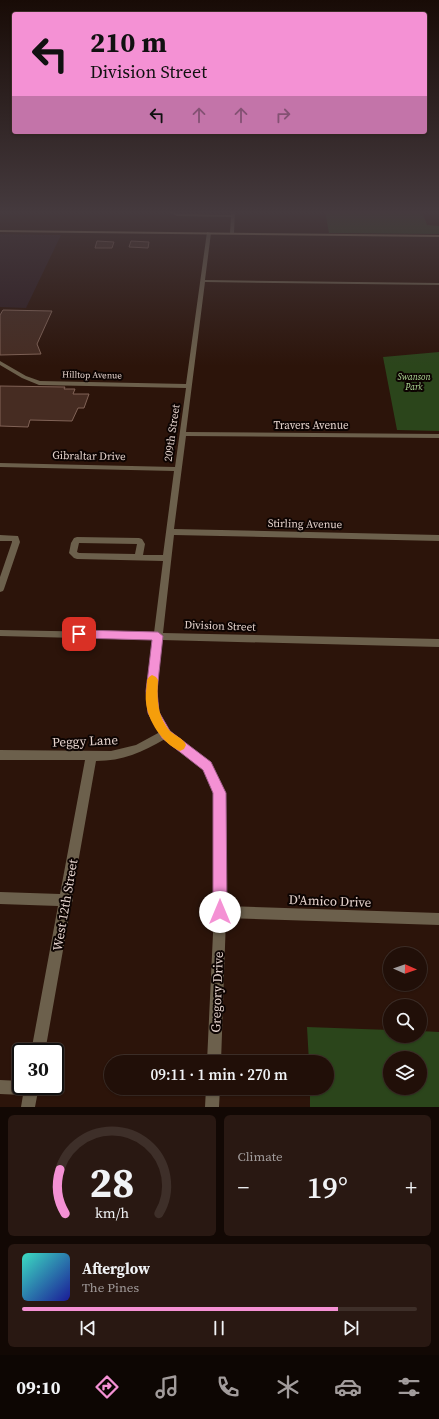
<!DOCTYPE html>
<meta charset="utf-8">
<style>
:root{--surface:#210f08;--page:#291812;--text:#f1f3f6;--muted:#a29c9c;--line:#3e2f29;--accent:#f491d4}
body{margin:0;font-family:"Source Serif 4",serif;background:var(--page);color:var(--text);height:100vh;display:flex;flex-direction:column;font-size:15px;white-space:nowrap}
*{box-sizing:border-box;margin:0}
p{font-size:13px;color:var(--muted)}
.icon{flex:none;width:22px;height:22px;fill:none;stroke:currentColor;stroke-width:2;stroke-linecap:round;stroke-linejoin:round}
.map{position:relative;height:1107px;overflow:hidden}
.drawer{display:flex;flex-direction:column;gap:8px;padding:8px;background:#120804;flex:1}
.drawer>*{flex:none}
.banner{position:absolute;left:12px;top:12px;width:415px;height:122px;border-radius:4px;box-shadow:0 1px 3px #0004,0 0 0 1px var(--line);background:#f491d4;color:#111;overflow:hidden}
.needle{width:26px;rotate:92deg}
.buttons{position:absolute;left:383px;top:947px;display:grid;gap:8px}
.buttons a{display:grid;place-items:center;width:44px;height:44px;border-radius:50%;background:var(--surface);box-shadow:0 1px 3px #0004,0 0 0 1px var(--line);font-size:20px}
.speed{position:absolute;left:12px;top:1043px;display:flex;gap:8px;font-size:20px;font-weight:700;text-align:center}
.speed>*{display:grid;place-content:center;width:52px;height:52px;border-radius:50%;background:var(--surface);box-shadow:0 1px 3px #0004,0 0 0 1px var(--line);line-height:1}
.speed .limit{border:2px solid #111;border-radius:6px;background:#fff;color:#111}
.pin{position:absolute;display:grid;place-items:center;width:34px;height:34px;color:#fff;margin:-17px;border-radius:8px;box-shadow:0 2px 6px #0006}
.me{position:absolute;width:44px;margin:-22px;rotate:0deg;stroke-linejoin:round;filter:drop-shadow(0 0 3px #0008)}
.turn{display:flex;align-items:center;gap:14px;height:84px;padding:0 12px;font-size:18px}
.turn .icon{width:52px;height:52px;stroke-width:2.5}
.turn b{display:block;font-size:28px;line-height:34px}
.lanes{display:flex;align-items:center;height:38px;padding:0 12px;background:#0003;justify-content:center;gap:20px;direction:ltr}
.lanes .off{opacity:.35}
.big{font-size:30px;font-weight:600;line-height:1.1}
.drawer .widget{flex:1;display:flex;flex-direction:column;justify-content:center;gap:6px;min-width:0;padding:0 14px;border-radius:6px;background:var(--page)}
.drawer .dial{align-items:center;gap:0}
.dial svg{height:104px;overflow:visible;fill:none;stroke:var(--line);stroke-width:7;stroke-linecap:round;text-anchor:middle}
.dial text{fill:var(--text);stroke:none}
.song{display:flex;align-items:center;gap:12px}
.cover{width:48px;height:48px;border-radius:6px;background:linear-gradient(135deg,hsl(170 70% 55%),hsl(240 70% 35%))}
.played{height:4px;border-radius:2px;background:linear-gradient(90deg,var(--accent) 80%,var(--line) 80%)}
.keys{display:flex;justify-content:space-around;direction:ltr}
.heat{display:flex;justify-content:space-between;align-items:center;font-size:22px;direction:ltr}
.drawer .tiles{flex:1;display:grid;gap:8px;grid-template-columns:1fr 1fr}
.widget:last-child{grid-column:span 2}
.trip{position:absolute;left:104px;top:1055px;width:230px;height:40px;border-radius:20px;background:var(--surface);box-shadow:0 1px 3px #0004,0 0 0 1px var(--line);font-weight:600;line-height:40px;text-align:center}
.tab-bar{display:flex;height:64px;justify-content:space-around;align-items:center;background:#0d0603;color:var(--muted)}
.tab-bar .icon{width:28px;height:28px}
.tab-bar .current{color:var(--accent)}
.tab-bar b{font-size:18px;color:var(--text)}
.map>svg:first-child{display:block}
</style>
<div class="map">
<svg width="439" height="1107" viewBox="0 0 439 1107">
<rect width="100%" height="100%" fill="#2c140a"/>
<!-- commercial -->
<path fill="#2f1d22" d="M0,234L61,235L26,308L0,307Z"/>
<!-- green -->
<path fill="#2b451b" fill-rule="evenodd" d="M325,211H422L427,225L439,226V234L329,233Z
M439,352V431L397,430L383,357Z
M307,1027L390,1030V1036H420V1031L439,1032V1107H310V1088H327V1062H309ZM390,1058H420V1088H390Z"/>
<!-- building -->
<path fill="#462c22" stroke="#816357" d="M97,241L114,242L112,248H95Z
M131,241L149,242L148,248L129,247Z
M3,310L52,311L37,344L41,354L0,355V315Z
M0,386L65,387L64,389H75L73,394H89L84,408H78L72,421L30,420L28,427L0,426Z"/>
<g fill="none" stroke-linecap="round" stroke-linejoin="round">
<!-- street -->
<path fill="#6c604c" fill-rule="evenodd" d="M167,211H173L178,214L231,215V211H235L234,233L232,234L230,233L231,217L177,216Z
M207,232L211,233L205,280L439,283V285L205,282L186,432L439,434V438L186,436L174,529L439,535V541L174,535L163,633L439,639V647L162,640L156,702L159,712L170,731L211,763L225,793L226,906L439,913V925L226,918L221,1062H207L214,912L215,793L203,769L165,739C142,752 123,761 96,761L72,897L73,900L71,905L45,1052H31L58,906L0,904V892L60,894L85,760H0V750L111,751L136,745L160,732L149,713L146,702L153,640L0,636V630L154,633L163,561L77,559L74,558L69,553L71,543L74,538L77,537L139,538L142,539L145,544L143,555H163L174,471L0,467V463L175,467L186,388L39,385L22,378L0,365V361L26,376L40,381L186,384ZM79,543L137,544L135,554L79,553L77,552Z
M0,535L18,536L20,542L4,589L3,591L0,592V577L12,542V541H0Z
M0,1080L21,1081V1086H39L35,1107H21L23,1095L0,1094Z
M206,1088H220L219,1107H205Z"/>
<!-- secondary -->
<path fill="#9b8767" fill-rule="evenodd" d="M0,230L439,235V237L0,232Z"/>
</g>
<!-- sky -->
<linearGradient id="sky" x2="0" y2="1"><stop stop-color="#180b06"/><stop offset="0.58" stop-color="#453a3e"/><stop offset="1" stop-color="#453a3e" stop-opacity="0"/></linearGradient>
<rect width="439" height="366" fill="url(#sky)"/>
<!-- route -->
<path fill="#f491d4" stroke="#9f5e8a" d="M79,630L158,632L163,636L157,691L159,712L170,731L211,762L226,793L227,912L225,917L220,919L215,917L213,912V793L203,770L162,738L148,713L146,691L152,640L79,638L74,634Z"/>
<!-- slow -->
<path fill="#f59e0b" d="M152,675L156,677L158,680C157,699 157,716 170,731C175,736 183,738 186,745L184,749L180,751C163,744 147,720 146,702C145,695 147,687 147,680L149,677Z"/>
<g text-anchor="middle" dominant-baseline="central" stroke-width="4" stroke-linejoin="round" paint-order="stroke">
<!-- far-street labels -->
<g font-size="9" fill="#e6d4ce" stroke="#0d0402">
<text transform="translate(92 375) rotate(1)">Hilltop Avenue</text>
</g>
<!-- far-park labels -->
<g font-size="9" font-style="italic" fill="#b2df99" stroke="#0d0402">
<text x="414" y="377">Swanson<tspan x="414" dy="10">Park</tspan></text>
</g>
<!-- street labels -->
<g font-size="11" fill="#e6d4ce" stroke="#0d0402">
<text x="311" y="425">Travers Avenue</text>
<text transform="translate(172 433) rotate(-82)">209th Street</text>
<text transform="translate(89 456) rotate(1)">Gibraltar Drive</text>
<text transform="translate(305 524) rotate(1)">Stirling Avenue</text>
<text transform="translate(220 626) rotate(2)">Division Street</text>
</g>
<!-- near-street labels -->
<g font-size="13" fill="#e6d4ce" stroke="#0d0402">
<text transform="translate(85 741) rotate(-2)">Peggy Lane</text>
<text transform="translate(330 901) rotate(2)">D'Amico Drive</text>
<text transform="translate(65 905) rotate(-80)">West 12th Street</text>
<text transform="translate(217 992) rotate(-88)">Gregory Drive</text>
</g>
</g>
</svg>
<div class="buttons">
<a><svg class="needle" viewBox="-14 -14 28 28"><path d="M0-13l5 13h-10z" fill="#e53935"/><path d="M0 13l5-13h-10z" fill="#a29c9c"/></svg></a>
<a><svg class="icon" aria-label="search" viewBox="0 0 24 24"><circle cx="10" cy="10" r="6"/><path d="M15 15l6 6"/></svg></a>
<a><svg class="icon" aria-label="layers" viewBox="0 0 24 24"><path d="M12 4l9 5-9 5-9-5zM3 14l9 5 9-5"/></svg></a>
</div>
<div class="speed"><div class="limit">30</div></div>
<div class="pin" style="left:79px;top:634px;background:#d93025"><svg class="icon" aria-label="arrive" viewBox="0 0 24 24"><path d="M6 21V4h12l-3 4 3 4H6"/></svg></div>
<svg class="me" style="left:220px;top:912px" viewBox="-20 -20 40 40"><circle r="19" fill="#fff"/><path d="M0-13L10 11 0 6-10 11z" fill="#f491d4"/></svg>
<div class="trip">09:11 · 1 min · 270 m</div>
<div class="banner">
<div class="turn"><svg class="icon" aria-label="left" viewBox="0 0 24 24"><path d="M17 20v-9H6M10 6l-5 5 5 5"/></svg><div><b>210 m</b>Division Street</div></div>
<div class="lanes"><svg class="icon" aria-label="left" viewBox="0 0 24 24"><path d="M17 20v-9H6M10 6l-5 5 5 5"/></svg><svg class="icon off" aria-label="ahead" viewBox="0 0 24 24"><path d="M12 20V5M6 11l6-6 6 6"/></svg><svg class="icon off" aria-label="ahead" viewBox="0 0 24 24"><path d="M12 20V5M6 11l6-6 6 6"/></svg><svg class="icon off" aria-label="right" viewBox="0 0 24 24"><path d="M7 20v-9h11M14 6l5 5-5 5"/></svg></div>
</div>
</div>
<section class="drawer">
<div class="tiles">
<div class="widget dial"><svg viewBox="0 0 100 80">
<path d="M14 69A42 42 0 1 1 86 69"/>
<path d="M14 69A42 42 0 0 1 10 35" stroke="#f491d4"/>
<text x="50" y="56" font-size="32" font-weight="700">28</text>
<text x="50" y="72" font-size="11">km/h</text>
</svg></div>
<div class="widget"><p>Climate</p>
<div class="heat"><a>−</a><b class="big">19°</b><a>+</a></div>
</div>
<div class="widget">
<div class="song"><i class="cover"></i><div><b>Afterglow</b><p>The Pines</p></div></div>
<div class="played"></div>
<div class="keys"><svg class="icon" aria-label="previous" viewBox="0 0 24 24"><path d="M18 5L8 12l10 7zM5 5v14"/></svg><svg class="icon" aria-label="pause" viewBox="0 0 24 24"><path d="M8 5v14M16 5v14"/></svg><svg class="icon" aria-label="next" viewBox="0 0 24 24"><path d="M6 5l10 7-10 7zM19 5v14"/></svg></div>
</div>
</div>
</section>
<nav class="tab-bar">
<b>09:10</b>
<svg class="icon current" aria-label="directions" viewBox="0 0 24 24"><path d="M12 3l9 9-9 9-9-9zM9 14v-3h6M13 9l2 2-2 2"/></svg>
<svg class="icon" aria-label="music" viewBox="0 0 24 24"><path d="M9 18V5l10-2v13"/><circle cx="6" cy="18" r="3"/><circle cx="16" cy="16" r="3"/></svg>
<svg class="icon" aria-label="phone" viewBox="0 0 24 24"><path d="M5 4h4l2 5-3 2q2 4 5 5l2-3 5 2v4C11 20 4 13 5 4z"/></svg>
<svg class="icon" aria-label="climate" viewBox="0 0 24 24"><path d="M12 3v18M4 7l16 10M4 17L20 7"/></svg>
<svg class="icon" aria-label="car" viewBox="0 0 24 24"><path d="M5 17H2v-5l4-1 3-4h7l3 4 3 1v5h-3M9 17h6M6 11h13"/><circle cx="7" cy="17" r="2"/><circle cx="17" cy="17" r="2"/></svg>
<svg class="icon" aria-label="filters" viewBox="0 0 24 24"><path d="M4 7h16M4 17h16"/><circle cx="9" cy="7" r="2"/><circle cx="15" cy="17" r="2"/></svg>
</nav>
